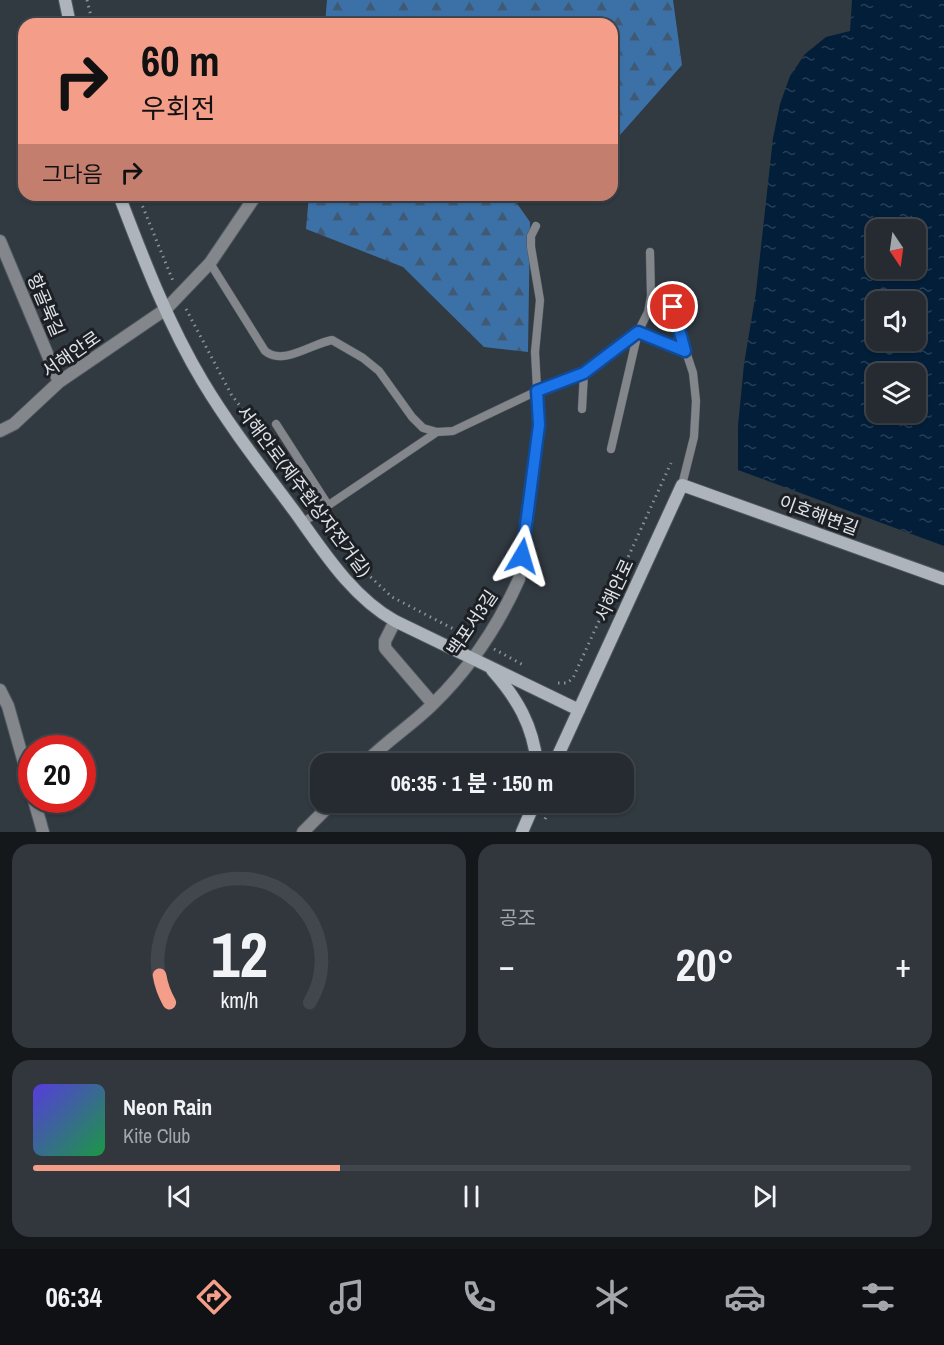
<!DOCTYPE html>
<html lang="ko">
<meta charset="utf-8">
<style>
:root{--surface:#252b31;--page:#31373d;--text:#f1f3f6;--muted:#a3a7ab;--line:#42474d;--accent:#f49e8a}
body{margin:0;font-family:"Archivo Narrow","Noto Sans KR",sans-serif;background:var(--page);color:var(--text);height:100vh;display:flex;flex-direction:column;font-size:22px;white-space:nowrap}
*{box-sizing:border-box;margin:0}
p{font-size:20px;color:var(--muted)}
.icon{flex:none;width:33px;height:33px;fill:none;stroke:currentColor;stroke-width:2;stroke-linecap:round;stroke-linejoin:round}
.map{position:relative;height:832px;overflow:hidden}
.details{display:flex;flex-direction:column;gap:12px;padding:12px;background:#14181b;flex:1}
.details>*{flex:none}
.guide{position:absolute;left:18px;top:18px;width:600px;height:183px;border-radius:18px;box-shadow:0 2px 4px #0004,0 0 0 2px var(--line);background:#f49e8a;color:#111;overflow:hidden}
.needle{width:39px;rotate:167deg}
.buttons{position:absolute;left:866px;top:219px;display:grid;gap:12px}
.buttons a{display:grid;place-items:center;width:60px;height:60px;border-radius:12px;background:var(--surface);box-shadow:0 2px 4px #0004,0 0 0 2px var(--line);font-size:30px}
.speed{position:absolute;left:18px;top:735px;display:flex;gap:12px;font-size:30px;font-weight:700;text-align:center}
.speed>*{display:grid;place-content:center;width:78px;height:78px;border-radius:50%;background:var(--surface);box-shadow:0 2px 4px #0004,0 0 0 2px var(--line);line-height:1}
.speed .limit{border:9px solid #d22;background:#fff;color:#111}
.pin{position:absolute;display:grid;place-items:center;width:51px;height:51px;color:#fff;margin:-26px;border:3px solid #fff;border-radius:50%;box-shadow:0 2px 6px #0007}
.me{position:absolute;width:66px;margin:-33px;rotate:7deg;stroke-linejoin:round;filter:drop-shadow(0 0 4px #0008)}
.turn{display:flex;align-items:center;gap:21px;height:126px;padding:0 24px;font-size:27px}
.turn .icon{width:78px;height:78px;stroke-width:2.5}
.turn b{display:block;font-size:42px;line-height:51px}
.then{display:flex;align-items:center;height:57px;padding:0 24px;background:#0003;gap:12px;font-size:22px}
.big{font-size:45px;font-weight:700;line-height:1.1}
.details .widget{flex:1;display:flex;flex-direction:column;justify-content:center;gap:9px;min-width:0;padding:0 21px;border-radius:18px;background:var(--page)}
.details .dial{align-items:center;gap:0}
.dial svg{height:156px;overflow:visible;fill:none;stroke:var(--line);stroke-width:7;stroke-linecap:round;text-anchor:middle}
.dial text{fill:var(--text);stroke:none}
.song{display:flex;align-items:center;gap:18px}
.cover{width:72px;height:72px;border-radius:9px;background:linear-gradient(135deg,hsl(250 70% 55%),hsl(140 70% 35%))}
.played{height:6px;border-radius:3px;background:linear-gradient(90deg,var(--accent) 35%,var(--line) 35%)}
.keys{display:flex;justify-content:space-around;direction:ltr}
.heat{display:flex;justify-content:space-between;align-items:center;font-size:33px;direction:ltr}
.details .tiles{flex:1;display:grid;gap:12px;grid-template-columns:1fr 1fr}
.widget:last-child{grid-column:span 2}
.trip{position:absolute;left:310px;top:753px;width:324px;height:60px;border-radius:18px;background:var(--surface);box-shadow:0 2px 4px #0004,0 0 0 2px var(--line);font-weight:700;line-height:60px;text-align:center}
.dock{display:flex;height:96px;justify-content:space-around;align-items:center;background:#0f1114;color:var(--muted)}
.dock .icon{width:42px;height:42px}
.dock .current{color:var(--accent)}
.dock b{font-size:27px;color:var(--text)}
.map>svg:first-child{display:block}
</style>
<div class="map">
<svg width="944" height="832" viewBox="0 0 944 832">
<defs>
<pattern id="forest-firs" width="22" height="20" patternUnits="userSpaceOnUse" patternTransform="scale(1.5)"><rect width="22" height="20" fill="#3c71a7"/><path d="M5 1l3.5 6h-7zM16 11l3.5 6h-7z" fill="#405a76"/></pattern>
<pattern id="water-ripples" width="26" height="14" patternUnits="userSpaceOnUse" patternTransform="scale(1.5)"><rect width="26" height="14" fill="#031e39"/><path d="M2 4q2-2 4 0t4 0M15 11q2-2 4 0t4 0" fill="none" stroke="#273f56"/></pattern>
</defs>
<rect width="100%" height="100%" fill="#313941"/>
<!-- forest -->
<path fill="url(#forest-firs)" d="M327,0H673L682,65L612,144V24H325Z
M309,195H511L530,222L528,352L484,347L403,267L306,229Z"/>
<!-- water -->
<path fill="url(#water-ripples)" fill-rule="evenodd" d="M852,0H944V546L738,470V426L744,364L756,292L773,138L780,104L790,76L805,54L826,37L850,31ZM876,230H915V268H876ZM876,302H915V340H876ZM876,374H915V412H876Z"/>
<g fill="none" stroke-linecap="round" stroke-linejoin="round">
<defs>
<path id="lane" d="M210,263L265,351C283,366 311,344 332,340L363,358L379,371L412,417L423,428L437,432L453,431L537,391L584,373L638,332
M651,296H665L669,300L693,373L696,401L694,437L682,485
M638,332L685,351
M582,409L584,373
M276,424L328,505
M611,449L638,332L648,312L651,296L650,252
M302,523L437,432
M519,579L539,425L535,352L540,300L531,247V236L536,226"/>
<path id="street" d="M0,241L59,382
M0,431L14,424L59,382L166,309L210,263L256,195
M395,621L385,641V648L433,704
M0,690L8,706L32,791
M364,764C385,742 412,725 433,704C469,669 499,624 519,579
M34,800L43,832
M303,832L333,802"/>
<path id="secondary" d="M65,0L70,24
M119,195C143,258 168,324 203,382C230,427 263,469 295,512C323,551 352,597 395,621L579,710
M492,670C517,698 533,725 537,764
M554,764L682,485L944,579
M522,832L535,802"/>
</defs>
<!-- lane casing -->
<use href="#lane" stroke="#50585f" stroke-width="9"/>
<!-- street casing -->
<use href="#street" stroke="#50585f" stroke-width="14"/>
<!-- secondary casing -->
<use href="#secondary" stroke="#50585f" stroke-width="14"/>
<!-- path -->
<path stroke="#8b9299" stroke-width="3" stroke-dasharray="1.5 4.5" stroke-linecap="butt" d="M87,0L93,24
M138,195L173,281
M186,309L231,394L300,487
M324,522L362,569L392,597L469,637
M494,649L525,666
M558,683H567L573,678L671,463
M545,819L553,802"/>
<!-- lane -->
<use href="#lane" stroke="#83878c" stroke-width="8"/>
<!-- street -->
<use href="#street" stroke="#83878c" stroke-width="12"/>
<!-- secondary -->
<use href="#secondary" stroke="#adb4bb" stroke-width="12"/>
</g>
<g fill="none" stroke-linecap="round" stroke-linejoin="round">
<defs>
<path id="route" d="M522,556L539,425L537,391L584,373L638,332L685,351L673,307"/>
</defs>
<!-- route casing -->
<use href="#route" stroke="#114b97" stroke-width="15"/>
<!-- route -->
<use href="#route" stroke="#1a73e8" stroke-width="10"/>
</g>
<g text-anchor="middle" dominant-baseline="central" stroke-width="6" stroke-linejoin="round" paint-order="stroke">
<!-- street labels -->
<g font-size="18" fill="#dee3e9" stroke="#1c2024">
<text transform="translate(46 305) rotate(67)">항골북길</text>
<text transform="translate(71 354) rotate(-35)">서해안로</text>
<text transform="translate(304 491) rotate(53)">서해안로(제주환상자전거길)</text>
<text transform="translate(819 515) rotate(20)">이호해변길</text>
<text transform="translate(614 590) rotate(-65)">서해안로</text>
<text transform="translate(472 623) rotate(-56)">백포서3길</text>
</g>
</g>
</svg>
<div class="buttons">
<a><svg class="needle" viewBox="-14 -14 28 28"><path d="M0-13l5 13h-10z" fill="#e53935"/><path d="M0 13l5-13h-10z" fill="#a3a7ab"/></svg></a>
<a><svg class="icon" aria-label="sound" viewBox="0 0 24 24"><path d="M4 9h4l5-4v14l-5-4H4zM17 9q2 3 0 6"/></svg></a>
<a><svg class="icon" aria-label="layers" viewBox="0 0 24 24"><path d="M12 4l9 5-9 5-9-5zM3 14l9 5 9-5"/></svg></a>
</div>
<div class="speed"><div class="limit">20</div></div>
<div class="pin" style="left:673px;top:307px;background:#d93025"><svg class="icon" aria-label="arrive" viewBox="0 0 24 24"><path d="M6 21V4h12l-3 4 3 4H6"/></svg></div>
<svg class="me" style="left:522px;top:556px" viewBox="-20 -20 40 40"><path d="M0-17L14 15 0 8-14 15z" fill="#1a73e8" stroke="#fff" stroke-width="4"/></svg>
<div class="trip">06:35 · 1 분 · 150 m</div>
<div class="guide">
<div class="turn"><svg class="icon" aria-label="right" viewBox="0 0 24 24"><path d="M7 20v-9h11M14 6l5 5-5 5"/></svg><div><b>60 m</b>우회전</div></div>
<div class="then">그다음<svg class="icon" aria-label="right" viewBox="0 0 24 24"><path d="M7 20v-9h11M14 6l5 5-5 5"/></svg></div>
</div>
</div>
<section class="details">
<div class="tiles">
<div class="widget dial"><svg viewBox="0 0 100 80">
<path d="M14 69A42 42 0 1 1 86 69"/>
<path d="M14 69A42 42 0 0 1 9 55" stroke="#f49e8a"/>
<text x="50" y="56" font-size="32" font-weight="700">12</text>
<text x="50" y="72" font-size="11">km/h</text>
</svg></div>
<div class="widget"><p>공조</p>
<div class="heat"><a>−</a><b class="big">20°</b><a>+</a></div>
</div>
<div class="widget">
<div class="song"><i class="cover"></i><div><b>Neon Rain</b><p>Kite Club</p></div></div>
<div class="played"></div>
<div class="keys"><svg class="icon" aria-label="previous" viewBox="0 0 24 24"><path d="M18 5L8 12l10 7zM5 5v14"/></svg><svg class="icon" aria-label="pause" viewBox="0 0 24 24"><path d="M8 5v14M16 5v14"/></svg><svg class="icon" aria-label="next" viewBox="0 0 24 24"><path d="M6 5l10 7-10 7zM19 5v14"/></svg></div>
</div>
</div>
</section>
<nav class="dock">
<b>06:34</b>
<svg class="icon current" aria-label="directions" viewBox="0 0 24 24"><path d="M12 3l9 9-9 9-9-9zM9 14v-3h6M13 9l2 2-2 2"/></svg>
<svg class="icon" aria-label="music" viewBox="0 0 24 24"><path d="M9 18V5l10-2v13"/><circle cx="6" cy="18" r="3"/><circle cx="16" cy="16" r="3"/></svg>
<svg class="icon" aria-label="phone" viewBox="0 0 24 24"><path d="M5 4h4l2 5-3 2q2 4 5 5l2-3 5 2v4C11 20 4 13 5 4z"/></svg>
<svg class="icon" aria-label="climate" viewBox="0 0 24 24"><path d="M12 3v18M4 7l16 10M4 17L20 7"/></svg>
<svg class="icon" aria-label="car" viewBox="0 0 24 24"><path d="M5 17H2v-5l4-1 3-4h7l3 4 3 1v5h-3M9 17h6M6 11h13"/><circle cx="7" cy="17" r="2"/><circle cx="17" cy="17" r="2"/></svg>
<svg class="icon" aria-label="filters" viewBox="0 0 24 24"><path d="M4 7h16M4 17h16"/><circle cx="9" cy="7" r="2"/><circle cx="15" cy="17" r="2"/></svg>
</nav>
